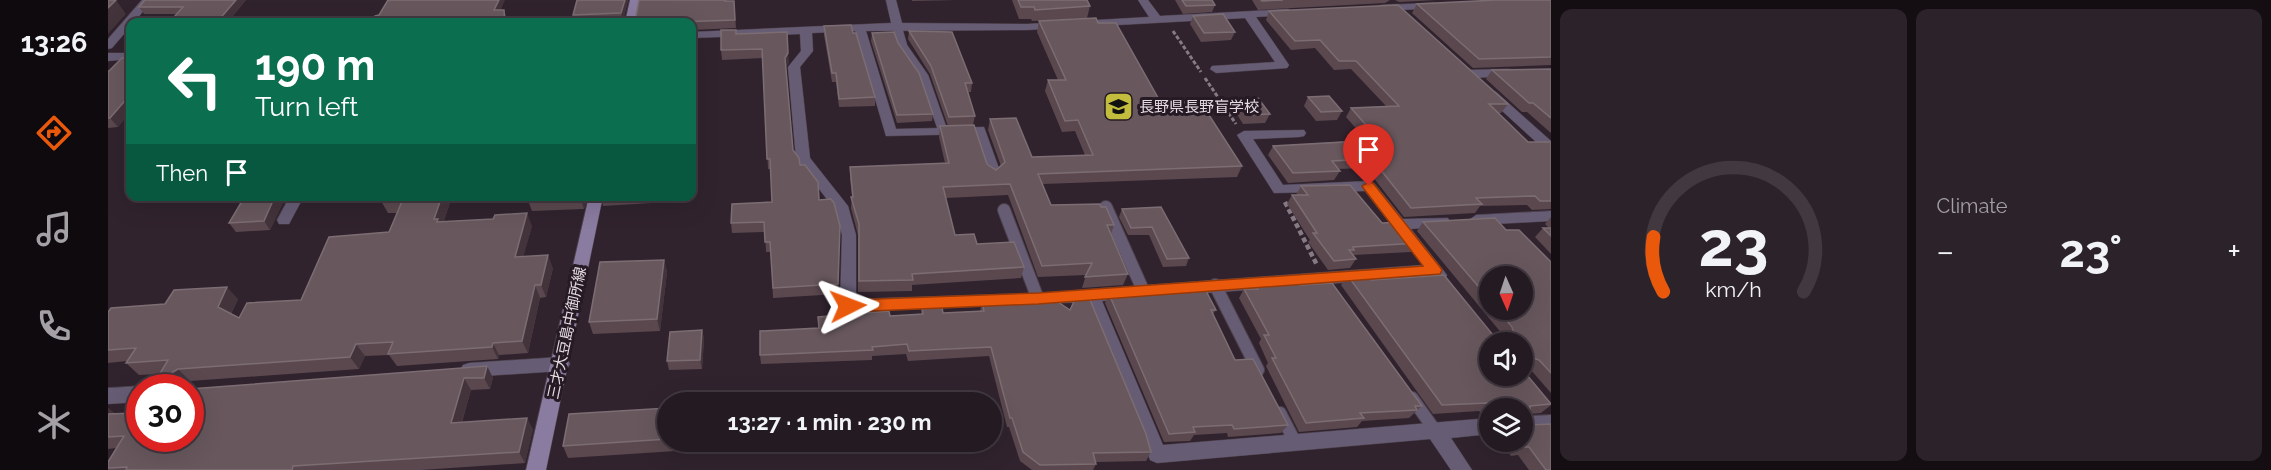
<!DOCTYPE html>
<meta charset="utf-8">
<style>
:root{--surface:#241a22;--page:#2c232a;--text:#f1f3f6;--muted:#a3a1a5;--line:#413840;--accent:#ea580c}
body{margin:0;font-family:Raleway,"Noto Sans JP",sans-serif;background:var(--page);color:var(--text);height:100vh;display:flex;flex-direction:column;font-size:22px;white-space:nowrap}
*{box-sizing:border-box;margin:0}
p{font-size:20px;color:var(--muted)}
.icon{flex:none;width:33px;height:33px;fill:none;stroke:currentColor;stroke-width:2;stroke-linecap:round;stroke-linejoin:round}
.map{position:relative;flex:1;overflow:hidden}
.panel{display:flex;flex-direction:column;gap:9px;padding:9px;background:#140e13;width:720px}
.panel>*{flex:none}
.hud{position:absolute;left:18px;top:18px;width:570px;height:183px;border-radius:12px;box-shadow:0 6px 24px #0002,0 0 0 2px var(--line);background:#0b6e4f;color:#fff;overflow:hidden}
.needle{width:39px;rotate:177deg}
.buttons{position:absolute;left:1371px;top:266px;display:grid;gap:12px}
.buttons a{display:grid;place-items:center;width:54px;height:54px;border-radius:50%;background:var(--surface);box-shadow:0 6px 24px #0002,0 0 0 2px var(--line);font-size:30px}
.speed{position:absolute;left:18px;top:374px;display:flex;gap:12px;font-size:30px;font-weight:700;text-align:center}
.speed>*{display:grid;place-content:center;width:78px;height:78px;border-radius:50%;background:var(--surface);box-shadow:0 6px 24px #0002,0 0 0 2px var(--line);line-height:1}
.speed .limit{border:9px solid #d22;background:#fff;color:#111}
.pin{position:absolute;display:grid;place-items:center;width:51px;height:51px;color:#fff;margin:-62px -26px;border-radius:50% 50% 50% 0;rotate:-45deg;box-shadow:0 0 6px #0007}
.pin .icon{rotate:45deg}
.me{position:absolute;width:66px;margin:-33px;rotate:87deg;stroke-linejoin:round;filter:drop-shadow(0 0 4px #0008)}
.turn{display:flex;align-items:center;gap:21px;height:126px;padding:0 30px;font-size:27px}
.turn .icon{width:78px;height:78px;stroke-width:2.5}
.turn b{display:block;font-size:42px;line-height:51px}
.then{display:flex;align-items:center;height:57px;padding:0 30px;background:#0003;gap:12px;font-size:22px}
.big{font-size:45px;font-weight:700;line-height:1.1}
.panel .widget{flex:1;display:flex;flex-direction:column;justify-content:center;gap:9px;min-width:0;padding:0 21px;border-radius:12px;background:var(--page)}
.panel .dial{align-items:center;gap:0}
.dial svg{height:156px;overflow:visible;fill:none;stroke:var(--line);stroke-width:7;stroke-linecap:round;text-anchor:middle}
.dial text{fill:var(--text);stroke:none}
.heat{display:flex;justify-content:space-between;align-items:center;font-size:33px;direction:ltr}
.panel .tiles{flex:1;display:grid;gap:9px;grid-template-columns:repeat(2,1fr)}
.trip{position:absolute;left:549px;top:392px;width:345px;height:60px;border-radius:30px;background:var(--surface);box-shadow:0 6px 24px #0002,0 0 0 2px var(--line);font-weight:700;line-height:60px;text-align:center}
main{display:flex;flex:1;min-height:0}
.tabs{display:flex;flex-direction:column;width:108px;justify-content:space-around;align-items:center;background:#0e0a0e;color:var(--muted)}
.tabs .icon{width:42px;height:42px}
.tabs .current{color:var(--accent)}
.tabs b{font-size:27px;color:var(--text)}
.map>svg:first-child{display:block}
</style>
<main>
<nav class="tabs">
<b>13:26</b>
<svg class="icon current" aria-label="directions" viewBox="0 0 24 24"><path d="M12 3l9 9-9 9-9-9zM9 14v-3h6M13 9l2 2-2 2"/></svg>
<svg class="icon" aria-label="music" viewBox="0 0 24 24"><path d="M9 18V5l10-2v13"/><circle cx="6" cy="18" r="3"/><circle cx="16" cy="16" r="3"/></svg>
<svg class="icon" aria-label="phone" viewBox="0 0 24 24"><path d="M5 4h4l2 5-3 2q2 4 5 5l2-3 5 2v4C11 20 4 13 5 4z"/></svg>
<svg class="icon" aria-label="climate" viewBox="0 0 24 24"><path d="M12 3v18M4 7l16 10M4 17L20 7"/></svg>
</nav>
<div class="map">
<svg width="1443" height="470" viewBox="0 0 1443 470">
<rect width="100%" height="100%" fill="#30232e"/>
<g fill="none" stroke-linecap="round" stroke-linejoin="round">
<defs>
<path id="lane-far1" d="M789,26L795,47L816,77L835,131"/>
<path id="lane" d="M998,207L1035,290
M896,210L930,299
M1107,285L1150,370
M1304,398L1326,429
M1172,413L1187,442"/>
<path id="street" d="M34,0H45L26,22H22V27L4,48L0,49V39Z
M778,0H788L794,23L919,24L1041,17L1030,0H1040L1052,16L1180,9L1185,12L1180,15L1148,17L1181,65L1179,68L1108,73L1102,69L1104,66L1167,62L1137,18L919,30L758,31L788,129L876,127L893,174L886,179L879,174L866,134L778,136L747,31L704,33L705,51L692,67L702,158L740,206L748,235V299L930,293L1315,265L1257,191L1166,193L1129,135L1136,131L1196,130L1198,133L1196,136L1191,137L1145,139L1175,185L1261,181L1266,183L1295,219L1340,218L1342,222L1340,226L1303,229L1339,275L1337,279L1331,281L1323,276L994,301L1055,445L1382,418V434L1343,438L1364,470H1343L1322,439L1049,463L1042,460L1040,454L978,302L740,312L734,310L732,306L734,235L728,211L688,159L680,67L693,51L692,34L584,38V32L783,23Z
M1327,3L1331,4V8L1273,11L1268,8L1273,5Z
M0,53H22V59L0,61Z
M1401,69L1405,70V76L1362,78L1356,74L1362,70Z
M1384,91L1388,92L1443,141V152L1438,151L1380,98L1378,95L1380,92Z
M182,196H196L181,224H171L169,220Z
M1443,211V221L1368,225L1361,220L1368,215Z
M453,357L459,359L462,364L459,369L453,371L361,377L355,375L352,370L355,365L361,363Z
M32,386L34,387H32V402L0,404V388Z
M1443,415V431L1414,432V416Z"/>
<path id="secondary" d="M522,0H532L528,22H517Z
M481,196H495L438,470H418Z"/>
</defs>
<!-- lane-far1 casing -->
<use href="#lane-far1" stroke="#4d414b" stroke-width="10"/>
<!-- lane casing -->
<use href="#lane" stroke="#4d414b" stroke-width="14"/>
<!-- street casing -->
<use href="#street" stroke="#4d414b" stroke-width="1"/>
<!-- secondary casing -->
<use href="#secondary" stroke="#4d414b" stroke-width="1"/>
<!-- path-far1 -->
<path stroke="#867b84" stroke-width="3" stroke-dasharray="4 2" stroke-linecap="butt" d="M1065,31L1093,72
M1097,78L1128,124"/>
<!-- path -->
<path stroke="#867b84" stroke-width="4.5" stroke-dasharray="5 3" stroke-linecap="butt" d="M1177,202L1209,265"/>
<!-- lane-far1 -->
<use href="#lane-far1" stroke="#665d75" stroke-width="9"/>
<!-- lane -->
<use href="#lane" stroke="#665d75" stroke-width="12"/>
<!-- street -->
<use href="#street" fill="#665d75" fill-rule="evenodd"/>
<!-- secondary -->
<use href="#secondary" fill="#8a7ba0" fill-rule="evenodd"/>
</g>
<!-- wall -->
<path fill="#5a484e" fill-rule="evenodd" d="M138,0L120,22H69L66,17L69,14H36L31,7Z
M469,0H520L515,21L467,22L465,15Z
M531,0H619V1H626L628,28L584,30V22H527Z
M804,0H849L804,1Z
M904,0H979L982,6L979,18L924,21L923,19H911Z
M1067,0H1104L1107,5L1104,12L1075,14Z
M1144,0H1282L1277,3L1150,10Z
M1287,0H1329L1291,2Z
M1443,0V65L1365,68L1304,13L1309,4Z
M1161,11L1400,104L1393,113H1390L1420,142H1443V209L1424,210L1419,205L1372,206L1367,213L1296,217L1258,168L1230,169L1232,171L1226,180L1180,183L1160,155L1165,146L1258,140L1238,117L1243,108L1278,106L1243,69L1226,70L1207,48L1183,50L1158,20Z
M1085,16L1127,32L1123,40L1093,42L1082,24Z
M931,21L990,23L1053,103L1134,166L1129,177L935,184L943,205L993,207L1006,225L1003,234L1020,274L1015,285L974,288L978,275L930,277L900,195L838,198L847,235L869,244L916,267L913,278L804,285V291L750,292V235L743,208L744,197L742,178V167L837,163L831,137L832,126L888,170L893,166L880,130L882,119L924,157L977,155L967,131L954,132L937,91L940,80H950L929,32Z
M716,26L767,97V106L731,107L728,82H724L716,35Z
M801,31L864,83L863,92H859L867,116L865,125L840,126L822,74L800,39Z
M764,33L790,43L825,114L824,121L789,123L763,41Z
M628,34L681,62L678,67L685,150L692,165L711,200L732,226L730,294L665,298L663,252H658L657,232L624,233L623,223L664,202L663,169H660L655,58L614,60L613,50Z
M22,57V112L10,127L0,128V71Z
M1443,69V133L1419,112H1414L1378,79L1384,70Z
M1200,97L1234,111L1229,120L1208,121L1196,106Z
M1129,99L1162,114L1157,123L1135,124L1125,108Z
M1193,186L1274,223L1310,243L1303,252L1246,255L1248,259L1242,268L1220,270L1200,242L1202,240L1179,204L1184,195H1188Z
M178,196L162,230L128,232L121,223Z
M344,196L336,221L424,226L415,256L445,268L438,297L432,298L420,353L391,355L390,359L289,366L281,355L257,356L251,369L82,381L75,385L52,374L31,375L18,363L19,361L0,363V312L130,299L123,314L131,318L193,300L281,232L289,213H280L273,201Z
M420,196H480L476,209L424,211L419,198Z
M493,196H576V201L495,206Z
M1053,207L1081,258L1078,266L1055,267L1041,235H1020L1011,217L1014,209Z
M1443,217V254L1427,237L1435,228H1441L1437,224Z
M1315,222L1398,230L1443,262V393L1422,369L1418,367L1415,370L1443,405L1433,413L1422,414V425L1443,470H1421L1410,455L1403,456L1393,441H1414V408H1382V416H1376L1371,411L1325,414L1233,285L1240,276L1263,280L1389,340L1393,335H1395L1309,231ZM1382,276L1414,309H1382Z
M556,260L559,272L552,331L485,334L481,322Z
M1147,283L1192,285L1314,406L1301,418L1254,421L1249,427L1191,432L1158,366L1160,363L1151,343L1153,339L1131,298L1136,289H1143Z
M1001,294L1108,310L1105,314L1127,360L1180,425L1173,433L1120,437L1119,433L1086,435L1082,441L1056,442L997,303Z
M930,297L1043,452L1038,461L988,462V464L985,470H924L912,461L901,427H899L881,356L800,361L798,354L764,356V360L653,364L652,355L710,328V317L782,316L813,314L814,309L835,313L872,311L874,303L929,300Z
M594,330L596,339L594,369L561,370L559,361Z
M379,366L385,378L382,389L363,390L354,422L425,429L417,463L313,470H0V462L8,448L0,449V408L7,414L28,413Z
M560,408V441H584L583,450L460,458L455,446Z"/>
<!-- shaded-wall -->
<path fill="#43333b" d="M8,0L18,14L0,34V8Z
M128,0H138L120,22H109Z
M391,0H397L389,19L386,10Z
M517,0H520L515,21L513,13Z
M396,10L399,18V22H397Z
M680,53L681,62L678,67L677,58Z
M22,95V112L10,127L2,118Z
M167,196H178L162,230L156,221Z
M334,196H344L334,227L326,219Z
M480,196L476,209L472,197Z
M419,213L424,226L412,269L407,257Z
M440,255L445,268L438,297L433,285Z
M556,260L559,272L552,331L549,319Z
M427,285L432,298L420,353L414,341Z
M119,287L130,299L120,319L110,307Z
M594,330L596,339L594,369L592,360Z
M385,343L391,355L390,359L384,347Z
M248,344L257,356L251,369L242,357Z
M1421,364L1414,370V365Z
M379,366L385,378L382,389L376,378Z
M70,369L82,381L75,385L77,387H67L60,375Z
M356,378L363,390L350,434L343,423Z
M0,408L10,416L0,424Z
M419,418L425,429L417,463L411,452Z"/>
<!-- building -->
<path fill="#68585e" stroke="#7c6d73" stroke-width="1.5" d="M0,0H8L0,8Z
M37,0H128L109,22H73L78,17H66L75,7H31Z
M280,0H391L386,10H396L397,22H263L267,16L271,15Z
M469,0H517L513,13L465,15Z
M531,0H617V1H626L627,20L569,22H527Z
M910,0H979L982,6L927,10L926,7H913Z
M1074,0H1104L1107,5L1078,6Z
M1153,0H1175L1154,1Z
M1388,0H1443V57L1371,59L1309,4Z
M1290,5L1400,104H1381L1420,142H1443V201H1432L1427,196L1368,198L1374,204L1303,208L1264,159L1224,161L1232,171L1185,173L1165,146L1271,140L1243,108L1291,106L1248,61H1231L1212,40L1187,41L1161,11Z
M1115,14L1127,32L1096,33L1085,16Z
M988,18L990,23H1008L1053,103L1092,101L1134,166L930,174L943,205L992,204L993,207H998L1006,225H999L1020,274L977,277L984,263L934,266L902,184L835,187L847,235L866,234L869,244L906,242L916,267L804,274L805,280L751,281V224L743,197H745L742,167L841,163L832,126L866,125L879,164L888,170L897,162L882,119L908,118L924,157L985,155L970,120L957,121L940,80H958L931,21Z
M743,25L745,33H748L767,97L731,99L728,73H724L716,26Z
M613,30H628V34L679,32L680,53L677,58L685,150L691,158L692,165H697L710,182L711,200L723,199L726,203L732,226L730,284L665,288L662,242H657L656,222L623,223L624,204L664,202L662,159H659L654,49L613,50Z
M801,31L844,32L864,83H857L867,116L841,117L823,66Z
M786,32L790,43L811,73L825,114L789,115L764,33Z
M22,57V95L2,118H0V71H1L14,58Z
M1443,69V118L1425,103H1421L1384,70Z
M1221,96L1234,111L1213,112L1200,97Z
M1150,98L1162,114L1139,115L1129,99Z
M1242,185L1274,223L1293,222L1310,243L1245,247L1246,250H1241L1248,259L1226,261L1205,233H1209L1184,195H1200L1193,186Z
M137,196H167L156,221L121,223Z
M275,196H334L326,219H330L329,222L385,219L387,215L419,213L407,257L440,255L433,285H427L414,341L385,343L384,347L280,354L285,342L248,344L242,357L70,369L60,375L67,377V387H44L60,360L18,363L28,348L0,350V312L3,308L57,304L66,290L119,287L110,307L131,318L139,303L193,300L221,237L281,232L295,199L273,201Z
M420,196H472L419,198Z
M1053,207L1081,258L1059,259L1044,227L1023,228L1014,209Z
M1387,218L1398,230H1411L1443,262V373L1431,360L1422,357L1421,364L1414,365V342H1382V375H1414V369L1443,404L1422,406V425L1443,424V470H1438L1421,447H1413L1409,441H1414V408H1385L1380,403L1334,405L1240,276L1260,275L1263,280L1336,275L1389,340H1392L1393,335L1406,334L1404,327L1389,309H1414V276H1382V300L1315,222Z
M1435,228H1443V236Z
M556,260L549,319L481,322L492,262Z
M1170,282L1172,284L1191,282L1192,285L1224,283L1314,406H1307L1309,410L1252,413L1256,418L1198,423L1164,358H1168L1156,335H1161L1136,289H1150L1147,283Z
M1097,289L1108,310H1103L1127,360L1145,359L1180,425L1126,429L1124,425L1085,427L1087,432L1061,434L1001,294Z
M969,295H980L1038,434L1043,452L985,453L988,464L932,465L915,452L904,418H902L883,347L801,351L799,344L764,347L765,350L652,355V331L711,328L710,317L781,311L782,316L815,314L814,309L834,307L835,313L876,311L874,303L931,300L930,297L941,296L962,310Z
M594,330L592,360L559,361L562,332Z
M379,366L376,378H356L343,423L419,418L411,452L185,466L184,470H18L19,467L0,468V462L16,436L0,437V414L28,413L32,407V438H82V389Z
M560,408V439L455,446L461,414Z"/>
<!-- route -->
<path fill="#ea580c" stroke="#983908" stroke-width="1.5" d="M1261,182L1265,183L1332,267L1334,270L1332,274L930,304L740,312L735,310L733,306L735,302L740,300L930,293L1315,266L1256,189L1254,186Z"/>
<!-- icons -->
<defs>
<symbol id="school-square" viewBox="-11 -11 22 22"><rect x="-9" y="-9" width="18" height="18" rx="4" fill="#c3bd3e" stroke="#261a24"/><path d="M0-5L7-2L0 1L-7-2ZM-4 1L0 2.5L4 1V4Q0 6-4 4Z" fill="#111"/></symbol>
</defs>
<g fill-rule="evenodd">
<use href="#school-square" x="994" y="90" width="33" height="33"/>
</g>
<g text-anchor="middle" dominant-baseline="central" stroke-width="6" stroke-linejoin="round" paint-order="stroke">
<!-- poi labels -->
<g font-size="15" fill="#e5dde4" stroke="#261a24" text-anchor="start">
<text x="1031" y="107">長野県長野盲学校</text>
</g>
<!-- street labels -->
<g font-size="15" fill="#e5dde4" stroke="#261a24">
<text transform="translate(459 333) rotate(-78)">三才大豆島中御所線</text>
</g>
</g>
</svg>
<div class="buttons">
<a><svg class="needle" viewBox="-14 -14 28 28"><path d="M0-13l5 13h-10z" fill="#e53935"/><path d="M0 13l5-13h-10z" fill="#a3a1a5"/></svg></a>
<a><svg class="icon" aria-label="sound" viewBox="0 0 24 24"><path d="M4 9h4l5-4v14l-5-4H4zM17 9q2 3 0 6"/></svg></a>
<a><svg class="icon" aria-label="layers" viewBox="0 0 24 24"><path d="M12 4l9 5-9 5-9-5zM3 14l9 5 9-5"/></svg></a>
</div>
<div class="speed"><div class="limit">30</div></div>
<div class="pin" style="left:1261px;top:186px;background:#d93025"><svg class="icon" aria-label="arrive" viewBox="0 0 24 24"><path d="M6 21V4h12l-3 4 3 4H6"/></svg></div>
<svg class="me" style="left:740px;top:306px" viewBox="-20 -20 40 40"><path d="M0-17L14 15 0 8-14 15z" fill="#ea580c" stroke="#fff" stroke-width="4"/></svg>
<div class="trip">13:27 · 1 min · 230 m</div>
<div class="hud">
<div class="turn"><svg class="icon" aria-label="left" viewBox="0 0 24 24"><path d="M17 20v-9H6M10 6l-5 5 5 5"/></svg><div><b>190 m</b>Turn left</div></div>
<div class="then">Then<svg class="icon" aria-label="arrive" viewBox="0 0 24 24"><path d="M6 21V4h12l-3 4 3 4H6"/></svg></div>
</div>
</div>
<section class="panel">
<div class="tiles">
<div class="widget dial"><svg viewBox="0 0 100 80">
<path d="M14 69A42 42 0 1 1 86 69"/>
<path d="M14 69A42 42 0 0 1 9 41" stroke="#ea580c"/>
<text x="50" y="56" font-size="32" font-weight="700">23</text>
<text x="50" y="72" font-size="11">km/h</text>
</svg></div>
<div class="widget"><p>Climate</p>
<div class="heat"><a>−</a><b class="big">23°</b><a>+</a></div>
</div>
</div>
</section>
</main>
